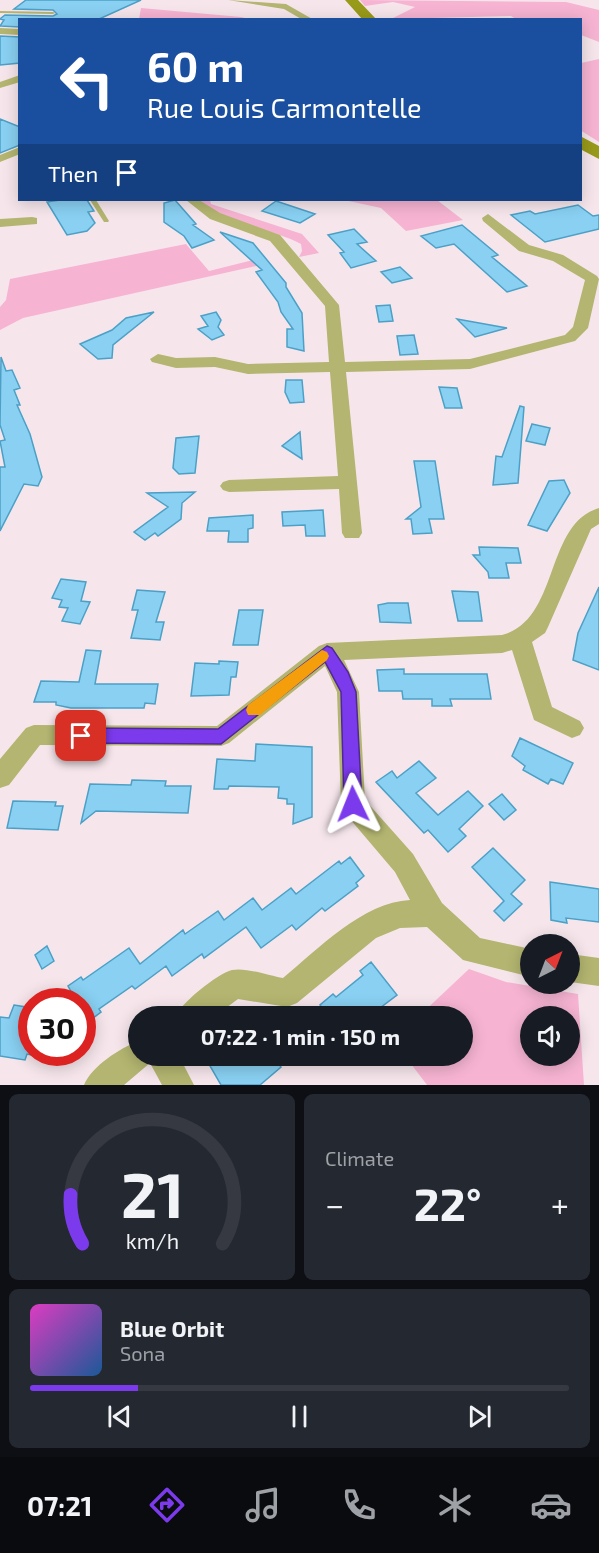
<!DOCTYPE html>
<meta charset="utf-8">
<style>
:root{--surface:#171b24;--page:#242831;--text:#f1f3f6;--muted:#9ea1a6;--line:#363941;--accent:#7c3aed}
body{margin:0;font-family:"Exo 2",sans-serif;background:var(--page);color:var(--text);height:100vh;display:flex;flex-direction:column;font-size:22px;white-space:nowrap}
*{box-sizing:border-box;margin:0}
p{font-size:20px;color:var(--muted)}
.icon{flex:none;width:33px;height:33px;fill:none;stroke:currentColor;stroke-width:2;stroke-linecap:round;stroke-linejoin:round}
.map{position:relative;height:1085px;overflow:hidden}
.details{display:flex;flex-direction:column;gap:9px;padding:9px;background:#0d0f14;flex:1}
.details>*{flex:none}
.guide{position:absolute;left:18px;top:18px;width:564px;height:183px;border-radius:0px;box-shadow:0 3px 15px #0003;background:#1a4fa0;color:#fff;overflow:hidden}
.needle{width:39px;rotate:42deg}
.fabs{position:absolute;left:520px;top:934px;display:grid;gap:12px}
.fabs a{display:grid;place-items:center;width:60px;height:60px;border-radius:50%;background:var(--surface);box-shadow:0 3px 15px #0003;font-size:30px}
.speed{position:absolute;left:18px;top:988px;display:flex;gap:12px;font-size:30px;font-weight:700;text-align:center}
.speed>*{display:grid;place-content:center;width:78px;height:78px;border-radius:50%;background:var(--surface);box-shadow:0 3px 15px #0003;line-height:1}
.speed .limit{border:9px solid #d22;background:#fff;color:#111}
.pin{position:absolute;display:grid;place-items:center;width:51px;height:51px;color:#fff;margin:-26px;border-radius:12px;box-shadow:0 3px 9px #0006}
.me{position:absolute;width:66px;margin:-33px;rotate:358deg;stroke-linejoin:round;filter:drop-shadow(0 0 4px #0008)}
.turn{display:flex;align-items:center;gap:21px;height:126px;padding:0 30px;font-size:27px}
.turn .icon{width:78px;height:78px;stroke-width:2.5}
.turn b{display:block;font-size:42px;line-height:51px}
.then{display:flex;align-items:center;height:57px;padding:0 30px;background:#0003;gap:12px;font-size:22px}
.big{font-size:45px;font-weight:700;line-height:1.1}
.details .card{flex:1;display:flex;flex-direction:column;justify-content:center;gap:9px;min-width:0;padding:0 21px;border-radius:9px;background:var(--page)}
.details .dial{align-items:center;gap:0}
.dial svg{height:156px;overflow:visible;fill:none;stroke:var(--line);stroke-width:7;stroke-linecap:round;text-anchor:middle}
.dial text{fill:var(--text);stroke:none}
.song{display:flex;align-items:center;gap:18px}
.cover{width:72px;height:72px;border-radius:9px;background:linear-gradient(135deg,hsl(310 70% 55%),hsl(210 70% 35%))}
.played{height:6px;border-radius:3px;background:linear-gradient(90deg,var(--accent) 20%,var(--line) 20%)}
.keys{display:flex;justify-content:space-around;direction:ltr}
.heat{display:flex;justify-content:space-between;align-items:center;font-size:33px;direction:ltr}
.details .tiles{flex:1;display:grid;gap:9px;grid-template-columns:1fr 1fr}
.card:last-child{grid-column:span 2}
.trip{position:absolute;left:128px;top:1006px;width:345px;height:60px;border-radius:30px;background:var(--surface);box-shadow:0 3px 15px #0003;font-weight:700;line-height:60px;text-align:center}
.dock{display:flex;height:96px;justify-content:space-around;align-items:center;background:#090b0e;color:var(--muted)}
.dock .icon{width:42px;height:42px}
.dock .active{color:var(--accent)}
.dock b{font-size:27px;color:var(--text)}
.map>svg:first-child{display:block}
</style>
<div class="map">
<svg width="599" height="1085" viewBox="0 0 599 1085">
<rect width="100%" height="100%" fill="#f6e6ec"/>
<!-- green -->
<path fill="#f6b4d2" fill-rule="evenodd" d="M360,0L566,2L599,10V42L581,35L580,20H517L511,16L391,19L415,7L393,2L365,6Z
M141,8L241,17L249,19H139Z
M599,59V142L580,130L581,63Z
M198,200H210L211,204L302,234L319,253L299,257L302,251L301,244C269,227 225,226 198,200Z
M344,200H437L463,220L406,231L381,208Z
M186,244L209,271L265,257L270,263L23,318L0,330V307L6,300L10,279Z
M469,969L506,982L578,994L584,1085H427L405,1056H462V1017H418ZM531,1017H570V1056H531Z"/>
<!-- building -->
<path fill="#89d0f2" stroke="#4ca0c6" stroke-width="1.5" d="M26,0H141L97,20H20V27L0,26L4,20L0,19L5,15L53,16L57,14L53,10L14,9Z
M0,36L20,37V63L0,65Z
M0,119L20,127V145L0,153Z
M60,200H87L94,211L88,212L95,223L87,231L67,235L47,202Z
M175,200L196,224L193,225L214,240L192,248L184,236L164,222V203Z
M276,201L315,214L300,223L262,211Z
M578,205L593,216L599,215V229L545,242L511,215L530,211L535,214Z
M462,225L498,255L492,257L527,286L507,292L454,244L436,248L421,236Z
M354,229L367,242L357,244L376,261L351,268L340,253L344,252L328,235Z
M220,232L253,243L286,283V287L302,313L304,351L287,347V329H293L281,312L278,302L256,272L262,270Z
M400,267L412,278L392,283L381,272Z
M390,305L393,321L379,322L376,306Z
M154,312L113,345L112,358L98,359L80,344L112,330L126,318Z
M216,312L221,320L218,327L224,335L212,340L198,329L208,326L201,316Z
M457,319L507,328L475,337Z
M414,335L418,354L400,355L397,336Z
M1,357L6,371L12,370L20,388L14,390L20,405H17L30,434L42,477L38,486L24,484L0,531V467H5L0,441L5,440L0,425Z
M286,380H302L304,402L290,403L285,392Z
M439,387L457,388L462,408H445Z
M520,406L524,407L518,483L493,485L496,456L502,457Z
M532,424L550,428L545,445L526,441Z
M300,432L302,459L282,446Z
M199,436L195,473L179,474L173,468L176,438Z
M414,461H435L444,519H429L432,533L413,534L411,519H406L421,507Z
M564,480L570,493L547,531L528,525L549,481Z
M195,492L182,503L181,519L158,536L155,533L145,540L134,532L168,507L147,493Z
M323,510L325,536H306L305,525L283,526L282,512Z
M253,515V528L248,529V542H228L229,531H207L209,518Z
M479,547L518,548L521,563H506L509,578H489L488,572L473,555H480Z
M61,579L86,582L81,601L90,602L80,624L62,621L68,608L59,607L62,600L52,598Z
M599,587V670L573,660L578,633Z
M137,590L165,592L156,622H164L160,640L131,638L138,610H132Z
M452,591L478,592L482,621H458Z
M388,603H408L411,623L380,622L378,605Z
M239,610H263L258,645H233Z
M86,650L101,651L95,684H158L155,704L145,703L144,708H71L56,705V702H34L41,681L79,682Z
M219,661L238,662L236,677H231L229,695L191,696L195,663L219,664Z
M404,669V674H487L491,699H450L452,706H432V699H403L402,691H379L377,670Z
M520,738L573,763L563,784L551,779L548,784L523,770L525,766L512,756Z
M256,744L312,747V817L293,824L294,804H287V799L278,798L279,787L229,786L228,789H214L217,759L255,761Z
M419,761L436,778L416,793L438,815L468,791L483,806L459,829L466,836L448,852L428,830L424,833L376,782L392,771L397,778Z
M132,780L166,781L165,786H191L188,813L96,811L81,823L90,784L131,785Z
M502,794L516,810L504,820L489,804Z
M13,801L56,802L55,806H63L58,830L7,828Z
M493,848L525,880L511,894L522,904L504,921L494,911L504,901L472,867Z
M350,857L364,876L356,883L358,886L325,911L322,908L296,930L292,925L261,948L246,927L204,958L202,954L172,976L166,966L135,989L132,986L99,1009L101,1012L88,1022L82,1013V1002H77L68,986L81,977L83,980L129,948L140,964L183,930L185,934L218,911L224,920L253,898L262,910L291,888L296,894L339,861L341,864Z
M550,882L599,889V922L566,918L567,923L551,920Z
M47,946L54,961L42,969L35,955Z
M371,962L397,995L368,1017H328L320,1005L333,994L336,997L363,975L360,971Z
M14,1005L32,1008V1055L27,1054L25,1060L0,1056V1017L9,1018Z
M222,1056H274L281,1067L260,1085H221L210,1066Z"/>
<g fill="none" stroke-linecap="round" stroke-linejoin="round">
<!-- lane -->
<path fill="#b3b570" fill-rule="evenodd" d="M0,11L53,12L55,13L53,14L0,13Z
M90,200H96L109,221L108,222H104Z"/>
<!-- street -->
<path fill="#b3b570" fill-rule="evenodd" d="M228,0L286,4L314,20H303L284,9Z
M0,28L20,29V35L0,34Z
M20,75V82L0,88V82Z
M20,147V154L0,162V155Z
M186,200H199L220,213L280,235L339,305L345,362L470,359L565,335L573,327L585,280L553,261L519,251L483,221L482,218L488,214L529,245L563,255L597,276L599,279L588,328L575,341L470,369L346,372L362,533L359,538H345L342,533L339,489L229,492L223,490L220,486L223,482L229,480L338,476L330,372L248,374L215,367L176,368L152,362L150,359L158,354L176,358L215,357L248,364L329,362L325,306L270,241L210,219Z
M32,217L37,218V224L0,227V219Z
M599,508V524L591,529L548,627L545,633L532,642L552,707L580,721L584,728L580,735L572,738L534,720L512,650L502,653L344,660L359,692L365,800L413,854L442,903L480,938L531,949V977L463,960L427,927L400,928L376,938L297,1003L287,1007L238,999L214,1017H175C181,1003 217,974 232,970C246,967 269,976 283,978C317,950 363,902 410,900L395,872L344,812L341,804L337,692L325,666L229,743L221,746L40,745L9,785L0,788V759L26,728L34,725L217,726L319,646L327,643L502,635C560,620 544,524 599,508Z
M570,954L599,958V986L570,982Z
M138,1041V1056H179L194,1085H162L150,1063L124,1085H84C92,1066 119,1049 138,1041Z"/>
<!-- secondary -->
<path fill="#989a1a" fill-rule="evenodd" d="M345,0H358L377,20H363Z
M580,136L599,146V159L580,149Z"/>
</g>
<!-- route -->
<path fill="#7c3aed" stroke="#51269a" stroke-width="1.5" d="M327,646L332,648L348,672L356,692L362,804L359,810L353,812L347,810L344,804L341,692L325,662L221,744L81,743L75,741L73,736L75,730L81,728L218,729Z"/>
<!-- slow -->
<path fill="#f59e0b" d="M322,650L327,652L329,656L327,660L260,715H248L246,710L248,705Z"/>
</svg>
<div class="fabs">
<a><svg class="needle" viewBox="-14 -14 28 28"><path d="M0-13l5 13h-10z" fill="#e53935"/><path d="M0 13l5-13h-10z" fill="#9ea1a6"/></svg></a>
<a><svg class="icon" aria-label="sound" viewBox="0 0 24 24"><path d="M4 9h4l5-4v14l-5-4H4zM17 9q2 3 0 6"/></svg></a>
</div>
<div class="speed"><div class="limit">30</div></div>
<div class="pin" style="left:81px;top:736px;background:#d93025"><svg class="icon" aria-label="arrive" viewBox="0 0 24 24"><path d="M6 21V4h12l-3 4 3 4H6"/></svg></div>
<svg class="me" style="left:353px;top:804px" viewBox="-20 -20 40 40"><path d="M0-17L14 15 0 8-14 15z" fill="#7c3aed" stroke="#fff" stroke-width="4"/></svg>
<div class="trip">07:22 · 1 min · 150 m</div>
<div class="guide">
<div class="turn"><svg class="icon" aria-label="left" viewBox="0 0 24 24"><path d="M17 20v-9H6M10 6l-5 5 5 5"/></svg><div><b>60 m</b>Rue Louis Carmontelle</div></div>
<div class="then">Then<svg class="icon" aria-label="arrive" viewBox="0 0 24 24"><path d="M6 21V4h12l-3 4 3 4H6"/></svg></div>
</div>
</div>
<section class="details">
<div class="tiles">
<div class="card dial"><svg viewBox="0 0 100 80">
<path d="M14 69A42 42 0 1 1 86 69"/>
<path d="M14 69A42 42 0 0 1 8 44" stroke="#7c3aed"/>
<text x="50" y="56" font-size="32" font-weight="700">21</text>
<text x="50" y="72" font-size="11">km/h</text>
</svg></div>
<div class="card"><p>Climate</p>
<div class="heat"><a>−</a><b class="big">22°</b><a>+</a></div>
</div>
<div class="card">
<div class="song"><i class="cover"></i><div><b>Blue Orbit</b><p>Sona</p></div></div>
<div class="played"></div>
<div class="keys"><svg class="icon" aria-label="previous" viewBox="0 0 24 24"><path d="M18 5L8 12l10 7zM5 5v14"/></svg><svg class="icon" aria-label="pause" viewBox="0 0 24 24"><path d="M8 5v14M16 5v14"/></svg><svg class="icon" aria-label="next" viewBox="0 0 24 24"><path d="M6 5l10 7-10 7zM19 5v14"/></svg></div>
</div>
</div>
</section>
<nav class="dock">
<b>07:21</b>
<svg class="icon active" aria-label="directions" viewBox="0 0 24 24"><path d="M12 3l9 9-9 9-9-9zM9 14v-3h6M13 9l2 2-2 2"/></svg>
<svg class="icon" aria-label="music" viewBox="0 0 24 24"><path d="M9 18V5l10-2v13"/><circle cx="6" cy="18" r="3"/><circle cx="16" cy="16" r="3"/></svg>
<svg class="icon" aria-label="phone" viewBox="0 0 24 24"><path d="M5 4h4l2 5-3 2q2 4 5 5l2-3 5 2v4C11 20 4 13 5 4z"/></svg>
<svg class="icon" aria-label="climate" viewBox="0 0 24 24"><path d="M12 3v18M4 7l16 10M4 17L20 7"/></svg>
<svg class="icon" aria-label="car" viewBox="0 0 24 24"><path d="M5 17H2v-5l4-1 3-4h7l3 4 3 1v5h-3M9 17h6M6 11h13"/><circle cx="7" cy="17" r="2"/><circle cx="17" cy="17" r="2"/></svg>
</nav>
